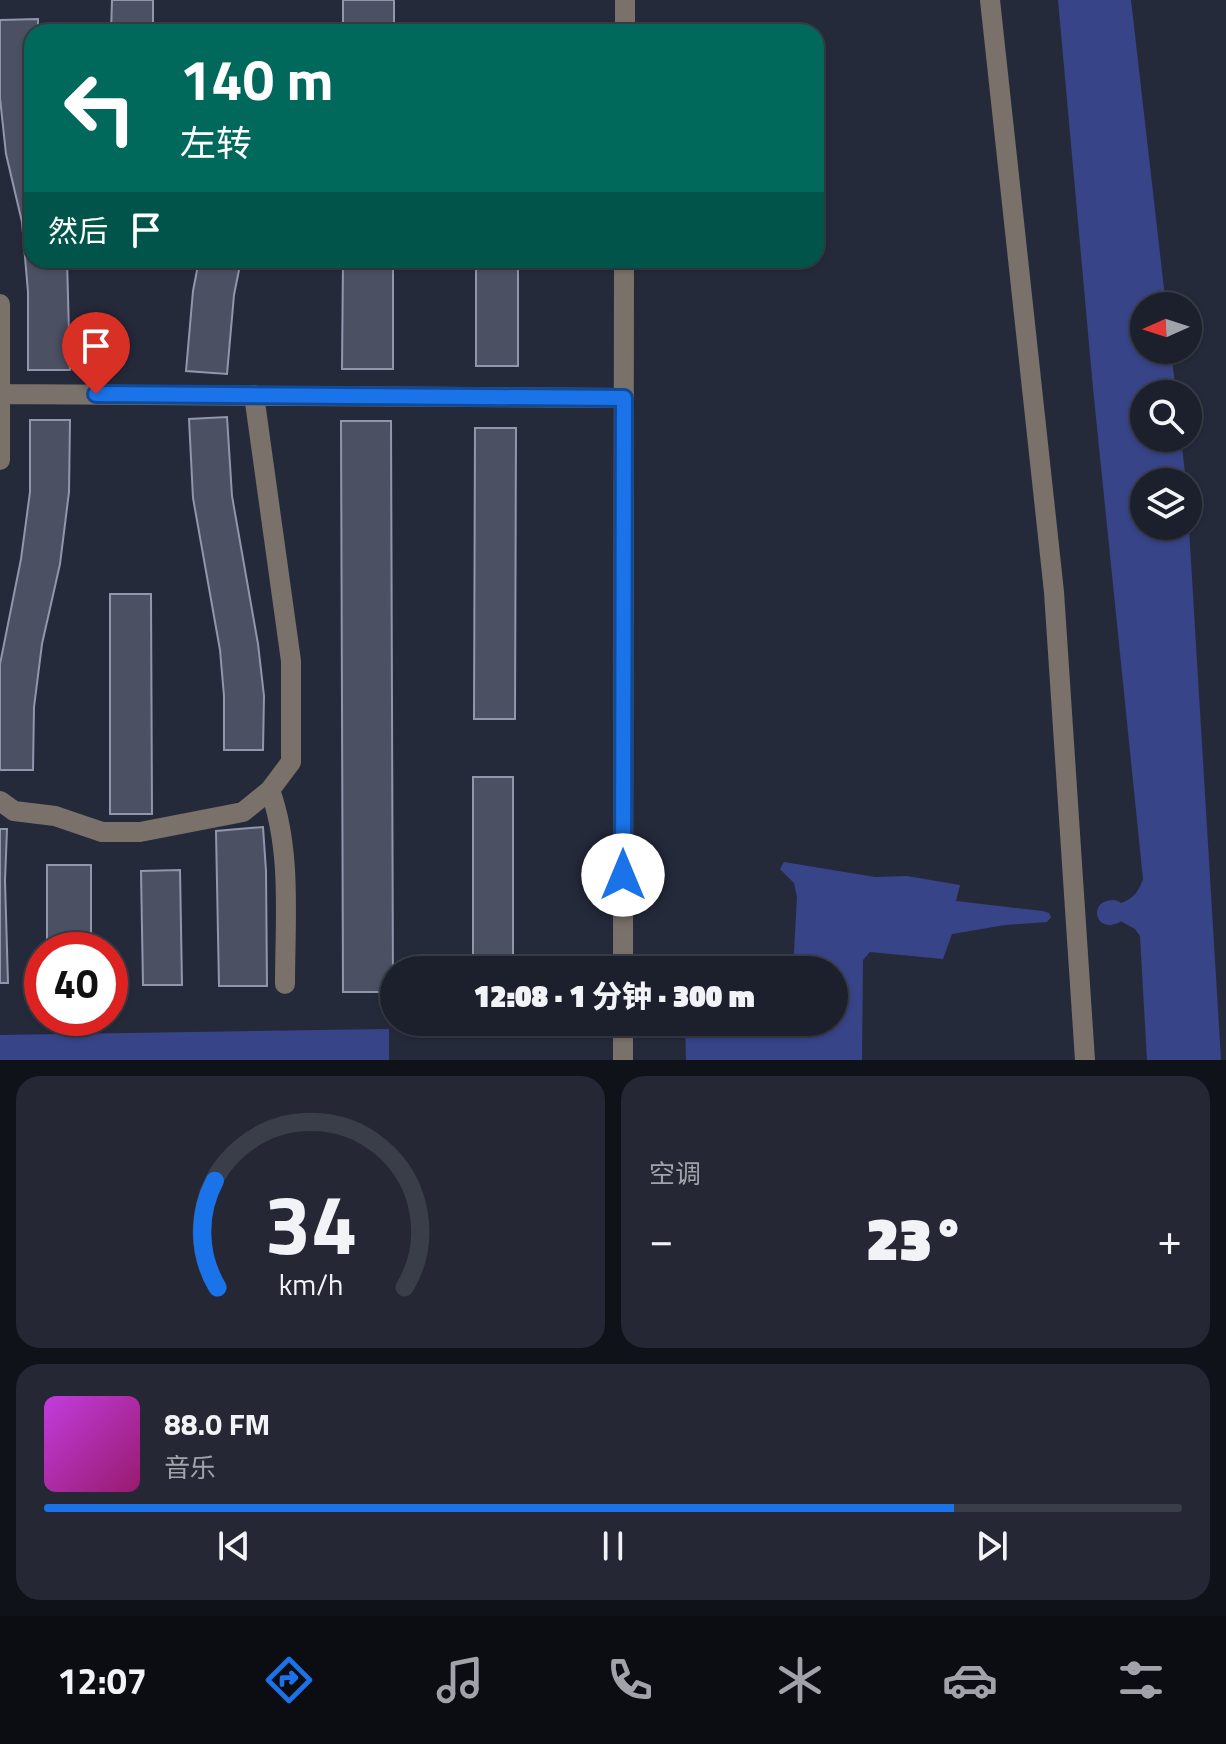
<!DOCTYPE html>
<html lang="zh">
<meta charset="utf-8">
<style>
:root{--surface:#1c202c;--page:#252834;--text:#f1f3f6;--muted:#a0a3a9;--line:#3a3e48;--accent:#1a73e8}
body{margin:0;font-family:"Titillium Web","Noto Sans SC",sans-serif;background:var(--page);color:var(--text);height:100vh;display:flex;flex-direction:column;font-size:30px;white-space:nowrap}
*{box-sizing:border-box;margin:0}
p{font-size:26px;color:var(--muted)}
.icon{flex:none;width:44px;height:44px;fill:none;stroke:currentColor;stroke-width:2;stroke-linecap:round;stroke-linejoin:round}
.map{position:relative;height:1060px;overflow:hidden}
.panel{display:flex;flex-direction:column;gap:16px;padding:16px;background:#0f1218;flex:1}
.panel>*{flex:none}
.banner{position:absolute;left:24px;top:24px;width:800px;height:244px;border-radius:24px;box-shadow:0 2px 6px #0004,0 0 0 2px var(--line);background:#00695c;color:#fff;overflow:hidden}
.needle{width:52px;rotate:267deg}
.controls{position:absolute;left:1130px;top:292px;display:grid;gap:16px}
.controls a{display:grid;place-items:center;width:72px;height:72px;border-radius:50%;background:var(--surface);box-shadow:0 2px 6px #0004,0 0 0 2px var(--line);font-size:40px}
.speed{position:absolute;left:24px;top:932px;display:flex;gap:16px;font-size:40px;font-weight:700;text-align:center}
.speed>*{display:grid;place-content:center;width:104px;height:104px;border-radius:50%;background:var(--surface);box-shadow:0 2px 6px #0004,0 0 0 2px var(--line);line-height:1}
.speed .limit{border:12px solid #d22;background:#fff;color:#111}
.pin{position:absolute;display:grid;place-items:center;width:68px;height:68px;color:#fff;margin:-82px -34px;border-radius:50% 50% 50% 0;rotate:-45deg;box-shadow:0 0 8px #0007}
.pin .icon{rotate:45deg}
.me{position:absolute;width:88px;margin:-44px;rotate:0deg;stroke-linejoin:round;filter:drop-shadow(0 0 6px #0008)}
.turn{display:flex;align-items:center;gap:28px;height:168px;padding:0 24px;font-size:36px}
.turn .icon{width:104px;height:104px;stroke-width:2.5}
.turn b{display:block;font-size:56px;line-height:68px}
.then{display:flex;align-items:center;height:76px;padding:0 24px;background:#0003;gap:16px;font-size:30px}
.big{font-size:60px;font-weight:800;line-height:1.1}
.panel .tile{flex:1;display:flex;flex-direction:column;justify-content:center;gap:12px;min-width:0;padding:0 28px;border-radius:24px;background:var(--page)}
.panel .dial{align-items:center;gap:0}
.dial svg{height:208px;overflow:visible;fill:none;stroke:var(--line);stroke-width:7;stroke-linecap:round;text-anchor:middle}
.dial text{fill:var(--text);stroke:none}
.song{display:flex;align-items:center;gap:24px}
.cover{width:96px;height:96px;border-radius:12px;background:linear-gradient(135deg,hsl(290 70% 55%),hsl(320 70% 35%))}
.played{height:8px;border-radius:4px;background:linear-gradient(90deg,var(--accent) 80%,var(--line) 80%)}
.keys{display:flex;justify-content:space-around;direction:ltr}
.heat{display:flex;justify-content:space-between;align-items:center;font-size:44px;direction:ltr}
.panel .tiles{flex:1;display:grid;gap:16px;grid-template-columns:1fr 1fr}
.tile:last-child{grid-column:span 2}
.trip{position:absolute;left:380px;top:956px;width:468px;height:80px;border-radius:40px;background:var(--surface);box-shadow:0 2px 6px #0004,0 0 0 2px var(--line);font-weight:800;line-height:80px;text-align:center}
.tabs{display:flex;height:128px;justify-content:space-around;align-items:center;background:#0b0d12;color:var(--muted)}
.tabs .icon{width:56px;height:56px}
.tabs .on{color:var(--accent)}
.tabs b{font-size:36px;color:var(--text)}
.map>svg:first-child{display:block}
</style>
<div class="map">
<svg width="1226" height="1060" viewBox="0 0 1226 1060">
<rect width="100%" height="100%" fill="#252a3b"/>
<!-- water -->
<path fill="#384488" d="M1058,0H1131L1166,306H1144V350H1171L1176,394H1144V438H1181L1186,482H1144V526H1188V512L1221,1060H1147L1140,936L1135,929L1113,917L1115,905C1131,900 1137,896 1143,879L1093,388Z
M784,862L875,877L907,876L960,885L956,901L1043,911L1049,913L1051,917L1047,922L1005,925L952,934L943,959L870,952L863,960L862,1060H686L685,1022H707L710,1028L743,1024L834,1022V970H793L797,897L794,883L780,869Z
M389,1029V1060H0V1035Z"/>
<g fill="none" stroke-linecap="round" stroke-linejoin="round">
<!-- canal -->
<path stroke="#384488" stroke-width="24" d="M1109,913L1113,912"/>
</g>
<!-- building -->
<path fill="#4b5063" stroke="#9096ac" stroke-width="2" d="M112,0H153V32H111Z
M343,0H394V32H343Z
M38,19V32H32V260H67L70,370H28V292L22,222L6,154L0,98V20Z
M199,260H241L234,295L227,374L186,371L193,291Z
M343,260H393V369H342Z
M476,260H518V366H476Z
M227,417L232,496L258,644L264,696L263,750H224V696L220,650L193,498L189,419Z
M30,420H70L69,492L60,564L42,644L34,707L33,770H0V664L21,559L30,492Z
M341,421H391L393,992H343Z
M475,428H516L515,719H474Z
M110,594H151L152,814H110Z
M473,777H513V967H473Z
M263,827L266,871L267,986H219L216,831Z
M0,829H7L5,881L8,983H0Z
M47,865H91V950H47Z
M180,870L182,985H143L141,871Z"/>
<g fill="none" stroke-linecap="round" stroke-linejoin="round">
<!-- minor -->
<path stroke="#79716a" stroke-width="20" d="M990,0L1054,592L1085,1060
M625,32V0
M0,304V460
M0,394L624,398
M254,395L291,661V762L270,790C292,851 285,921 285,984
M0,801L14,811L55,816L102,832H140L243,812L270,790
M623,970L624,260
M623,1060V1022"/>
</g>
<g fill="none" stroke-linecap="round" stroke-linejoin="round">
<defs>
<path id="route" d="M96,394L624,398L623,875"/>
</defs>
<!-- route casing -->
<use href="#route" stroke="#114b97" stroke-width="20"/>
<!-- route -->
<use href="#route" stroke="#1a73e8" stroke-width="14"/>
</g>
</svg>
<div class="controls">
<a><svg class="needle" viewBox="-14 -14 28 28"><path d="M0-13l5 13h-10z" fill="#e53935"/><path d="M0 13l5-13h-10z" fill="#a0a3a9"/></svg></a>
<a><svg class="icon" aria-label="search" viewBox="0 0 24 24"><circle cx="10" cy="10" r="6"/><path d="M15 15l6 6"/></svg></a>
<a><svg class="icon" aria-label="layers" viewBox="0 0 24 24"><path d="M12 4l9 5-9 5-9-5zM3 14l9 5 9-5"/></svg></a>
</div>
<div class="speed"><div class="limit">40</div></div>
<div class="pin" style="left:96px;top:394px;background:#d93025"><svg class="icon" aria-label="arrive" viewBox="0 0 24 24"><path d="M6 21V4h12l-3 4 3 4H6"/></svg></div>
<svg class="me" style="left:623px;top:875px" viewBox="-20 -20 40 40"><circle r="19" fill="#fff"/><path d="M0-13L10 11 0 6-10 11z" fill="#1a73e8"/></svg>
<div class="trip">12:08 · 1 分钟 · 300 m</div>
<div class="banner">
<div class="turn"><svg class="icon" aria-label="left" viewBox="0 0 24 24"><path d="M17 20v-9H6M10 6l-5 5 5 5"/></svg><div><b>140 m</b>左转</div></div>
<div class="then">然后<svg class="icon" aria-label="arrive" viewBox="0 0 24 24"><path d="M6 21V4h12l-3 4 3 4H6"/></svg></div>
</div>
</div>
<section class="panel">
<div class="tiles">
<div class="tile dial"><svg viewBox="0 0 100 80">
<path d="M14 69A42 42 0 1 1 86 69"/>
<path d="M14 69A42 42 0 0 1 13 28" stroke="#1a73e8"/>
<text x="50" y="56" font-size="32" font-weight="700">34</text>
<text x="50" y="72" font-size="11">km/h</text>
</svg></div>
<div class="tile"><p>空调</p>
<div class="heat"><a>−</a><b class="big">23°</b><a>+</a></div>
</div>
<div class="tile">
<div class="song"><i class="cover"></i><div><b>88.0 FM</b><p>音乐</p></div></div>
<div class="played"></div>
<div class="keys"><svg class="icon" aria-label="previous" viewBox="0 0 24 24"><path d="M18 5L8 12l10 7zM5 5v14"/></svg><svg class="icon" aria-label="pause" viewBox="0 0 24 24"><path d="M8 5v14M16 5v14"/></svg><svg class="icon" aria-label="next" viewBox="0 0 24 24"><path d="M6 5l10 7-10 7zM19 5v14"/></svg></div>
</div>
</div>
</section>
<nav class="tabs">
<b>12:07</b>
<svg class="icon on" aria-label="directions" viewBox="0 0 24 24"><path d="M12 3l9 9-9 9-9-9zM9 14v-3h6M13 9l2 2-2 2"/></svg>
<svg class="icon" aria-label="music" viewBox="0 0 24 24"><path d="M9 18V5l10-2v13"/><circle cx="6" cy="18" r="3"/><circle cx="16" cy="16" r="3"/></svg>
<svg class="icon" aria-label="phone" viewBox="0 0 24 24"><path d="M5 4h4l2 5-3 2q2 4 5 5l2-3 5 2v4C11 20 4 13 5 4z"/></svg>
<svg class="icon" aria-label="climate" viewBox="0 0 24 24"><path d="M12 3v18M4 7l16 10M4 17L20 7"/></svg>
<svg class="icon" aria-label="car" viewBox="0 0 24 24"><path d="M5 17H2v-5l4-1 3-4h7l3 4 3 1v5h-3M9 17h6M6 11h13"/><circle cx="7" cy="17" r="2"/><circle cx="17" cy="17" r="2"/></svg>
<svg class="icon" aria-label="filters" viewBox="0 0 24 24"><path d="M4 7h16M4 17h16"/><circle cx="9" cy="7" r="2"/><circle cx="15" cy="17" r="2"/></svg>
</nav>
